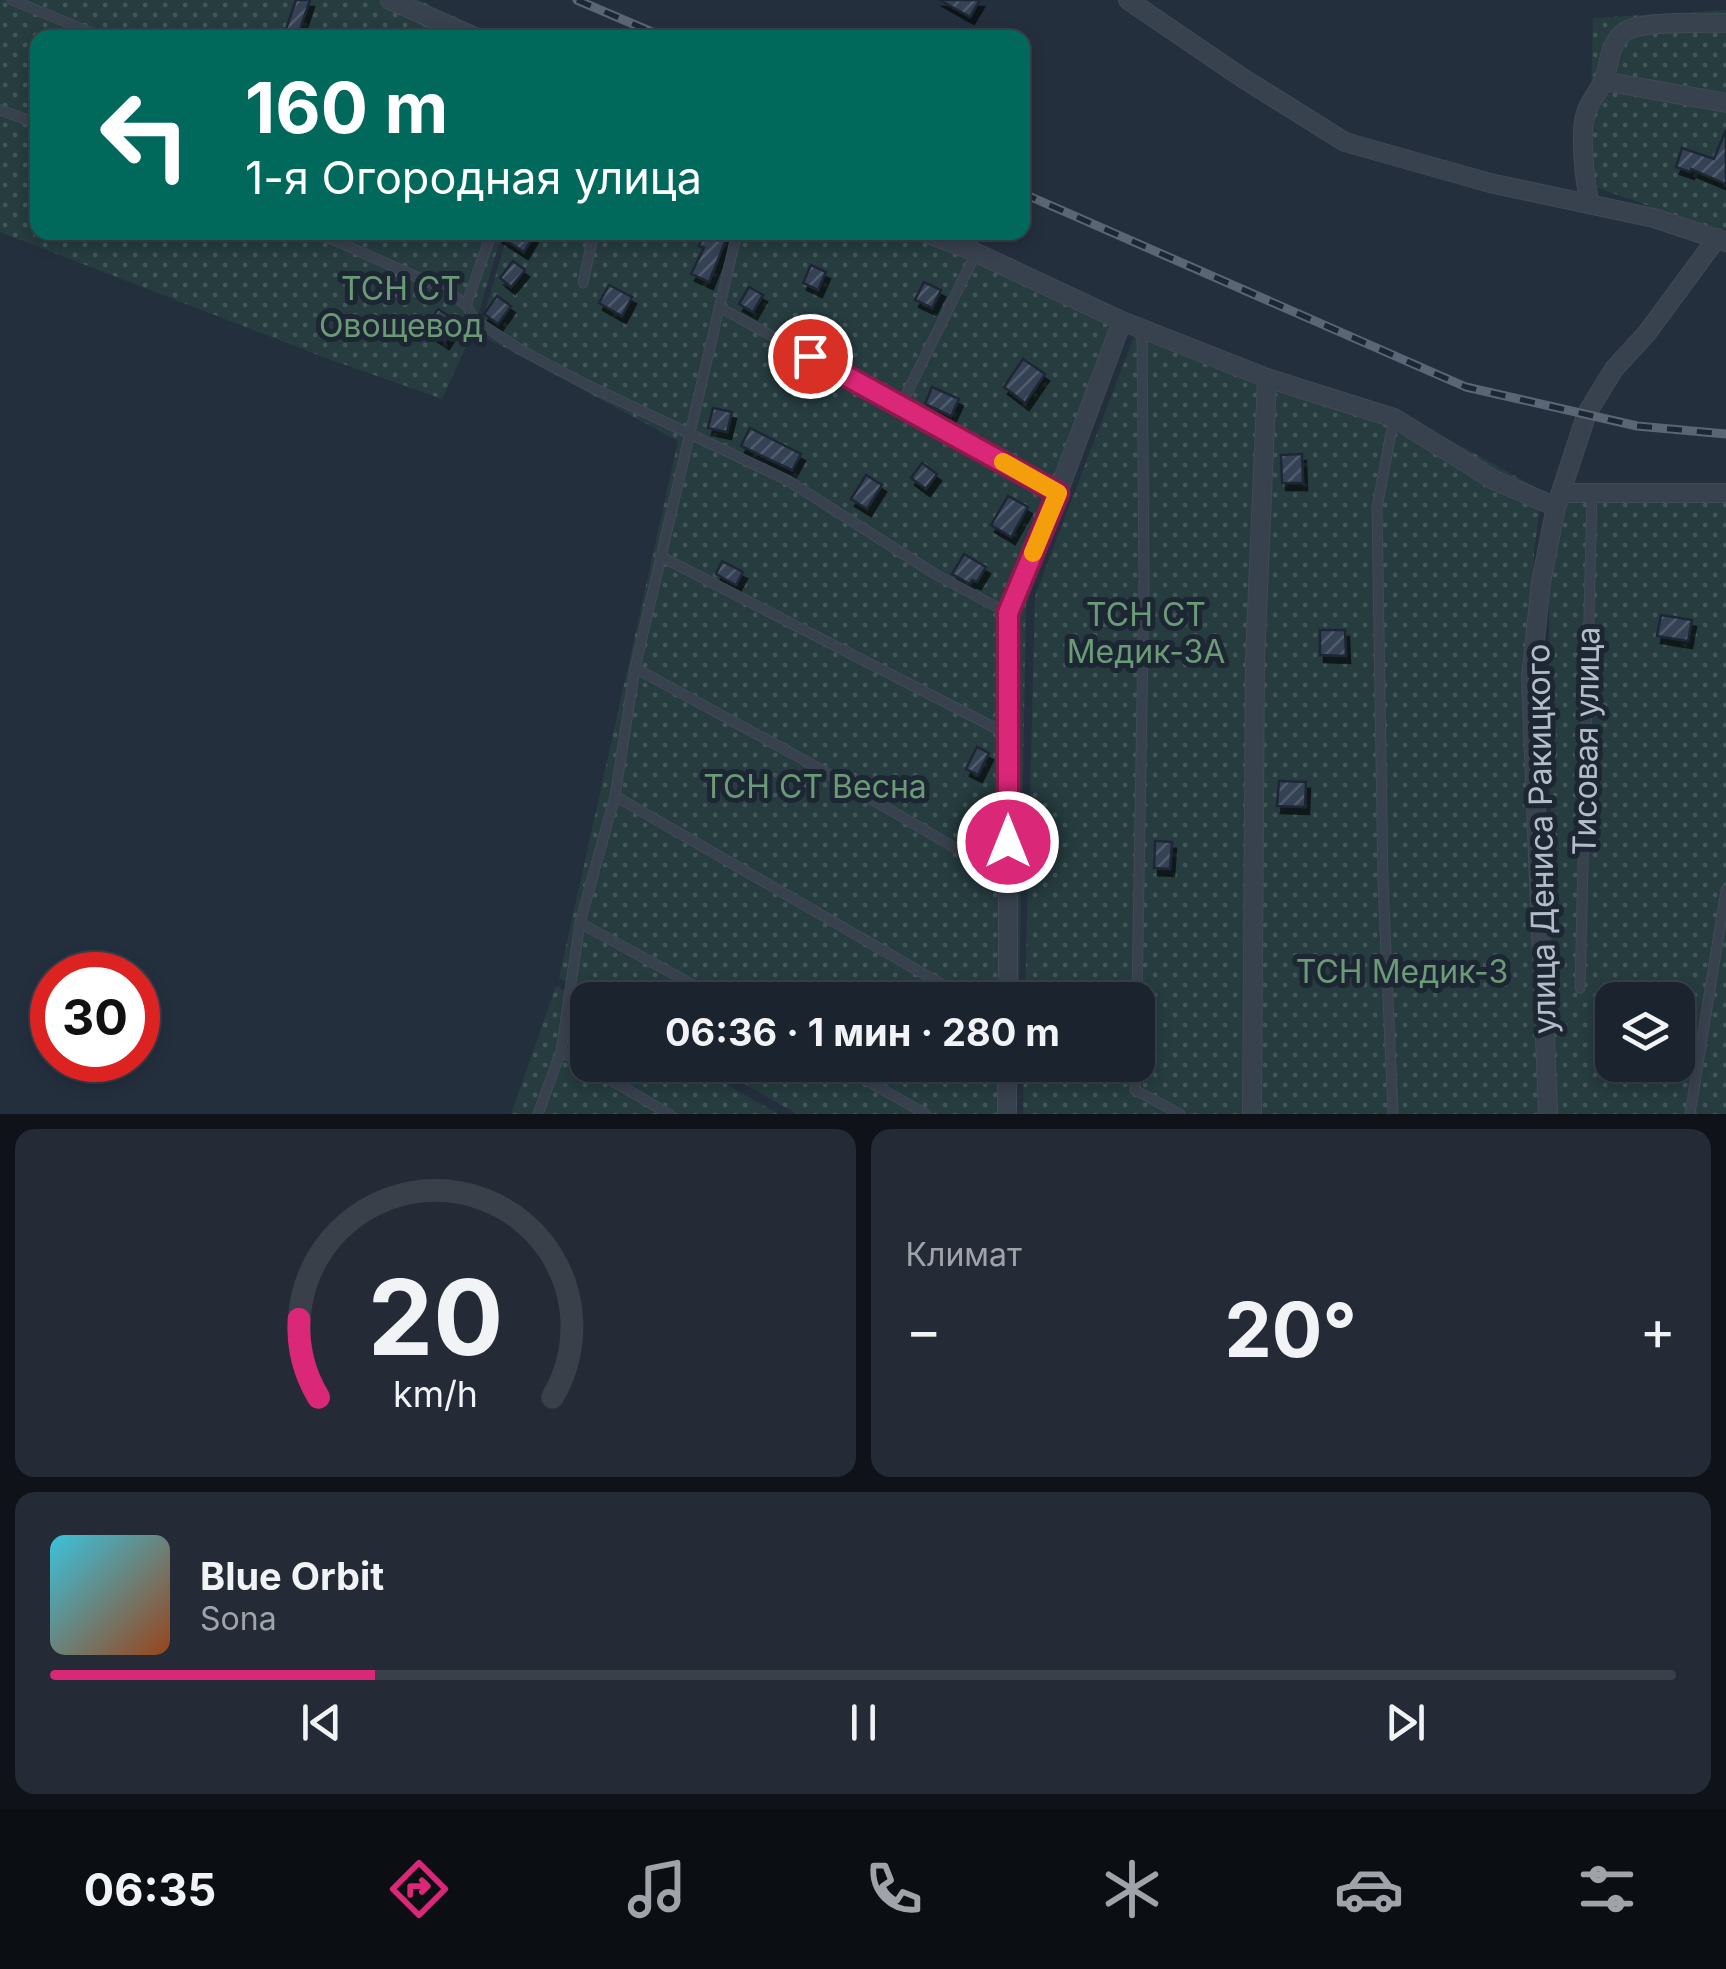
<!DOCTYPE html>
<html lang="ru">
<meta charset="utf-8">
<style>
:root{--surface:#1b232e;--page:#242b36;--text:#f1f3f6;--muted:#a0a4aa;--line:#39404a;--accent:#db2777}
body{margin:0;font-family:Inter,sans-serif;background:var(--page);color:var(--text);height:100vh;display:flex;flex-direction:column;font-size:38px;white-space:nowrap}
*{box-sizing:border-box;margin:0}
p{font-size:32px;color:var(--muted)}
.icon{flex:none;width:55px;height:55px;fill:none;stroke:currentColor;stroke-width:2;stroke-linecap:round;stroke-linejoin:round}
.map{position:relative;height:1114px;overflow:hidden}
.side{display:flex;flex-direction:column;gap:15px;padding:15px;background:#0f1319;flex:1}
.side>*{flex:none}
.top-card{position:absolute;left:30px;top:30px;width:1000px;height:210px;border-radius:20px;box-shadow:0 5px 15px #0003,0 0 0 2px var(--line);background:#00695c;color:#fff;overflow:hidden}
.fabs{position:absolute;left:1595px;top:982px;display:grid;gap:20px}
.fabs a{display:grid;place-items:center;width:100px;height:100px;border-radius:20px;background:var(--surface);box-shadow:0 5px 15px #0003,0 0 0 2px var(--line);font-size:50px}
.speed{position:absolute;left:30px;top:952px;display:flex;gap:20px;font-size:50px;font-weight:700;text-align:center}
.speed>*{display:grid;place-content:center;width:130px;height:130px;border-radius:50%;background:var(--surface);box-shadow:0 5px 15px #0003,0 0 0 2px var(--line);line-height:1}
.speed .limit{border:15px solid #d22;background:#fff;color:#111}
.pin{position:absolute;display:grid;place-items:center;width:85px;height:85px;color:#fff;margin:-42px;border:5px solid #fff;border-radius:50%;box-shadow:0 2px 10px #0007}
.me{position:absolute;width:110px;margin:-55px;rotate:0deg;stroke-linejoin:round;filter:drop-shadow(0 0 8px #0008)}
.turn{display:flex;align-items:center;gap:35px;height:210px;padding:0 50px;font-size:45px}
.turn .icon{width:130px;height:130px;stroke-width:2.5}
.turn b{display:block;font-size:70px;line-height:85px}
.big{font-size:75px;font-weight:700;line-height:1.1}
.side .card{flex:1;display:flex;flex-direction:column;justify-content:center;gap:15px;min-width:0;padding:0 35px;border-radius:20px;background:var(--page)}
.side .dial{align-items:center;gap:0}
.dial svg{height:260px;overflow:visible;fill:none;stroke:var(--line);stroke-width:7;stroke-linecap:round;text-anchor:middle}
.dial text{fill:var(--text);stroke:none}
.song{display:flex;align-items:center;gap:30px}
.cover{width:120px;height:120px;border-radius:15px;background:linear-gradient(135deg,hsl(190 70% 55%),hsl(20 70% 35%))}
.played{height:10px;border-radius:5px;background:linear-gradient(90deg,var(--accent) 20%,var(--line) 20%)}
.keys{display:flex;justify-content:space-around;direction:ltr}
.heat{display:flex;justify-content:space-between;align-items:center;font-size:55px;direction:ltr}
.side .tiles{flex:1;display:grid;gap:15px;grid-template-columns:1fr 1fr}
.card:last-child{grid-column:span 2}
.trip{position:absolute;left:570px;top:982px;width:585px;height:100px;border-radius:20px;background:var(--surface);box-shadow:0 5px 15px #0003,0 0 0 2px var(--line);font-weight:700;line-height:100px;text-align:center}
.menu{display:flex;height:160px;justify-content:space-around;align-items:center;background:#0b0e12;color:var(--muted)}
.menu .icon{width:70px;height:70px}
.menu .active{color:var(--accent)}
.menu b{font-size:45px;color:var(--text)}
.map>svg:first-child{display:block}
</style>
<div class="map">
<svg width="1726" height="1114" viewBox="0 0 1726 1114">
<defs>
<pattern id="green-dots" width="8" height="8" patternUnits="userSpaceOnUse" patternTransform="scale(2.5)"><rect width="8" height="8" fill="#263c3f"/><path d="M2 2h.1M6 6h.1" fill="none" stroke="#435659" stroke-width="1.8" stroke-linecap="round"/></pattern>
<pattern id="building-hatch" width="6" height="6" patternUnits="userSpaceOnUse" patternTransform="scale(2.5)"><rect width="6" height="6" fill="#364354"/><path d="M-1 1l2-2M0 6l6-6M5 7l2-2" fill="none" stroke="#515c6b"/></pattern>
<filter id="shadow"><feDropShadow dx="4" dy="7" stdDeviation="0" flood-color="#0009"/></filter>
</defs>
<rect width="100%" height="100%" fill="#242f3e"/>
<!-- green -->
<path fill="url(#green-dots)" fill-rule="evenodd" d="M0,0H419L499,37L38,38V232L502,233L474,329L442,399L323,357L0,232Z
M1726,10V233L1589,185L1593,18Z
M508,232L905,233L983,262L1129,330L1026,605L1019,1000H598L559,978L678,441L479,334Z
M1140,321L1266,371L1244,1114H1023L1024,1065H1138V1000H1025L1035,596Z
M1277,372L1393,408L1542,491L1534,552L1531,677L1548,1114H1258L1263,654Z
M1548,497L1726,499V1114H1553ZM1612,1000H1678V1065H1612Z
M556,986L587,1004L588,1065H693L778,1114H511Z
M711,1065H1017V1114H797Z"/>
<!-- building -->
<path fill="url(#building-hatch)" stroke="#1f2835" stroke-width="2.5" filter="url(#shadow)" d="M296,0H310L297,38H283Z
M940,0H980L970,17Z
M1726,130V184L1691,169L1690,172L1676,167L1682,148L1714,159Z
M500,232H536L524,252L499,236Z
M705,232H729L709,282L691,274L704,248L699,246Z
M513,261L525,270L511,287L500,278Z
M811,265L826,272L818,290L803,283Z
M924,282L941,290L932,308L915,300Z
M609,285L632,297L622,316L599,303Z
M749,287L763,295L753,312L739,304Z
M497,296L511,306L498,324L484,314Z
M438,309L458,322L445,342L425,329Z
M1023,359L1045,374L1025,403L1004,387Z
M932,387L959,399L951,416L925,404Z
M713,408L732,412L727,432L708,428Z
M750,428L801,454L792,470L741,446Z
M1302,454L1303,483H1282L1281,455Z
M922,463L937,474L926,489L911,478Z
M866,475L882,485L867,509L851,499Z
M1008,496L1028,507L1011,537L991,525Z
M964,554L986,567L977,582L972,580L970,584L952,574Z
M722,561L743,572L736,585L716,574Z
M1661,615L1692,620L1688,641L1657,636Z
M1320,630H1345L1346,656L1320,655Z
M977,747L989,753L978,775L966,769Z
M1279,781L1306,782L1305,807L1277,806Z
M1155,841L1172,842L1170,869L1154,868Z"/>
<g fill="none" stroke-linecap="round" stroke-linejoin="round">
<defs>
<path id="lane" d="M12,0L104,38
M0,110L38,124
M316,232L446,290L466,305L475,320L521,350L587,385L787,480L935,574L1008,613
M583,283L594,232
M466,305L492,232
M719,307L1058,493
M901,405L976,253
M660,556L1009,735
M635,668L806,761L1007,878
M615,796L969,1000
M580,923L721,1000
M1580,988L1592,493
M1137,1000L1144,581L1142,329
M561,1051L669,1114
M839,1065L926,1114
M1136,1065L1135,1090L1180,1114
M538,1114L561,1051L580,923L615,796L635,668L737,232
M1393,1114L1383,883L1377,507L1394,418
M1690,1114L1726,890"/>
<path id="street" d="M390,0L477,38
M1128,0L1241,77L1345,142L1490,183L1654,218L1726,242
M1604,81L1726,103
M1590,204C1585,183 1579,133 1586,113C1589,101 1600,91 1604,79C1610,63 1609,42 1626,31C1643,20 1704,24 1726,23
M923,232L968,249L1122,321L1267,378L1394,418L1494,480L1556,507
M1562,493H1726
M1008,1000V613L1058,493L1122,321
M1007,1114V1065
M1252,1114L1255,659L1267,378
M1548,1114L1531,677L1541,582L1556,507L1587,413L1614,369L1647,333L1717,238"/>
</defs>
<!-- lane casing -->
<use href="#lane" stroke="#414a57" stroke-width="11"/>
<!-- street casing -->
<use href="#street" stroke="#414a57" stroke-width="20"/>
<!-- lane -->
<use href="#lane" stroke="#38414e" stroke-width="9"/>
<!-- street -->
<use href="#street" stroke="#38414e" stroke-width="18"/>
<defs>
<path id="rail" d="M577,0L666,38
M1022,193L1466,387L1637,426L1726,434"/>
</defs>
<!-- rail casing -->
<use href="#rail" stroke="#5a6575" stroke-width="9"/>
<!-- rail -->
<use href="#rail" stroke="#1d2633" stroke-width="5" stroke-dasharray="15" stroke-linecap="butt"/>
</g>
<g fill="none" stroke-linecap="round" stroke-linejoin="round">
<defs>
<path id="route" d="M810,356L1058,493L1008,613V842"/>
</defs>
<!-- route casing -->
<use href="#route" stroke="#8e194d" stroke-width="25"/>
<!-- route -->
<use href="#route" stroke="#db2777" stroke-width="18"/>
<!-- slow -->
<path stroke="#f59e0b" stroke-width="18" d="M1003,462L1058,493L1033,553"/>
</g>
<g text-anchor="middle" dominant-baseline="central" stroke-width="10" stroke-linejoin="round" paint-order="stroke">
<!-- park labels -->
<g font-size="32" fill="#6b9a76" stroke="#1d2633">
<text x="401" y="288">ТСН СТ<tspan x="401" dy="37">Овощевод</tspan></text>
<text x="1146" y="614">ТСН СТ<tspan x="1146" dy="37">Медик-3А</tspan></text>
<text x="815" y="786">ТСН СТ Весна</text>
<text x="1402" y="971">ТСН Медик-3</text>
</g>
<!-- street labels -->
<g font-size="32" fill="#b4bcc9" stroke="#1d2633">
<text transform="translate(1586 741) rotate(-89)">Тисовая улица</text>
<text transform="translate(1541 839) rotate(-91)">улица Дениса Ракицкого</text>
</g>
</g>
</svg>
<div class="fabs">
<a><svg class="icon" aria-label="layers" viewBox="0 0 24 24"><path d="M12 4l9 5-9 5-9-5zM3 14l9 5 9-5"/></svg></a>
</div>
<div class="speed"><div class="limit">30</div></div>
<div class="pin" style="left:810px;top:356px;background:#d93025"><svg class="icon" aria-label="arrive" viewBox="0 0 24 24"><path d="M6 21V4h12l-3 4 3 4H6"/></svg></div>
<svg class="me" style="left:1008px;top:842px" viewBox="-20 -20 40 40"><circle r="17" fill="#db2777" stroke="#fff" stroke-width="3"/><path d="M0-11L8 9 0 5-8 9z" fill="#fff"/></svg>
<div class="trip">06:36 · 1 мин · 280 m</div>
<div class="top-card">
<div class="turn"><svg class="icon" aria-label="left" viewBox="0 0 24 24"><path d="M17 20v-9H6M10 6l-5 5 5 5"/></svg><div><b>160 m</b>1-я Огородная улица</div></div>
</div>
</div>
<section class="side">
<div class="tiles">
<div class="card dial"><svg viewBox="0 0 100 80">
<path d="M14 69A42 42 0 1 1 86 69"/>
<path d="M14 69A42 42 0 0 1 8 45" stroke="#db2777"/>
<text x="50" y="56" font-size="32" font-weight="700">20</text>
<text x="50" y="72" font-size="11">km/h</text>
</svg></div>
<div class="card"><p>Климат</p>
<div class="heat"><a>−</a><b class="big">20°</b><a>+</a></div>
</div>
<div class="card">
<div class="song"><i class="cover"></i><div><b>Blue Orbit</b><p>Sona</p></div></div>
<div class="played"></div>
<div class="keys"><svg class="icon" aria-label="previous" viewBox="0 0 24 24"><path d="M18 5L8 12l10 7zM5 5v14"/></svg><svg class="icon" aria-label="pause" viewBox="0 0 24 24"><path d="M8 5v14M16 5v14"/></svg><svg class="icon" aria-label="next" viewBox="0 0 24 24"><path d="M6 5l10 7-10 7zM19 5v14"/></svg></div>
</div>
</div>
</section>
<nav class="menu">
<b>06:35</b>
<svg class="icon active" aria-label="directions" viewBox="0 0 24 24"><path d="M12 3l9 9-9 9-9-9zM9 14v-3h6M13 9l2 2-2 2"/></svg>
<svg class="icon" aria-label="music" viewBox="0 0 24 24"><path d="M9 18V5l10-2v13"/><circle cx="6" cy="18" r="3"/><circle cx="16" cy="16" r="3"/></svg>
<svg class="icon" aria-label="phone" viewBox="0 0 24 24"><path d="M5 4h4l2 5-3 2q2 4 5 5l2-3 5 2v4C11 20 4 13 5 4z"/></svg>
<svg class="icon" aria-label="climate" viewBox="0 0 24 24"><path d="M12 3v18M4 7l16 10M4 17L20 7"/></svg>
<svg class="icon" aria-label="car" viewBox="0 0 24 24"><path d="M5 17H2v-5l4-1 3-4h7l3 4 3 1v5h-3M9 17h6M6 11h13"/><circle cx="7" cy="17" r="2"/><circle cx="17" cy="17" r="2"/></svg>
<svg class="icon" aria-label="filters" viewBox="0 0 24 24"><path d="M4 7h16M4 17h16"/><circle cx="9" cy="7" r="2"/><circle cx="15" cy="17" r="2"/></svg>
</nav>
